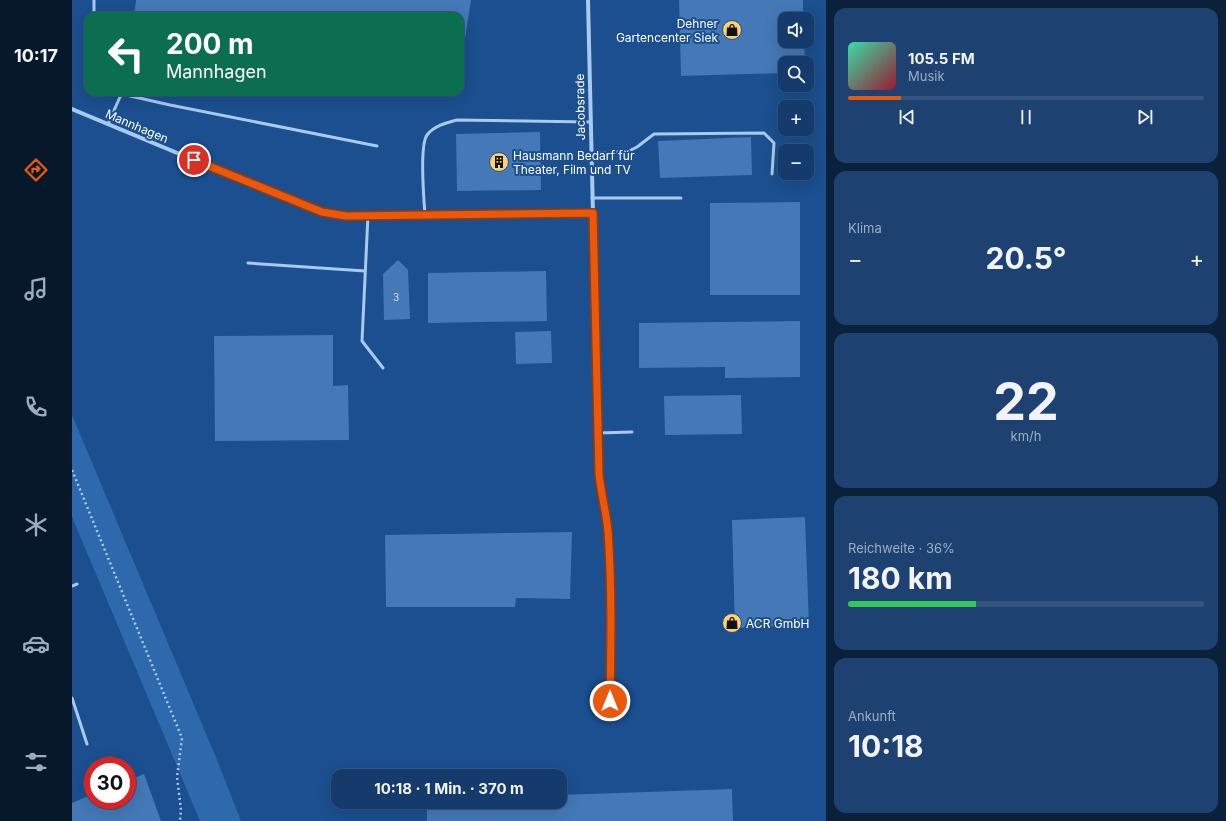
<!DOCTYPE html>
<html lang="de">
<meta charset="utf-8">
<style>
:root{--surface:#143b6b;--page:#1d4271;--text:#f1f3f6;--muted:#9dadc1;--line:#33557e;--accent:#ea580c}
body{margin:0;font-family:Inter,sans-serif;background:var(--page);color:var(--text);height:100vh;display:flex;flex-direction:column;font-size:15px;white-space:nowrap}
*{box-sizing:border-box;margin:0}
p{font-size:13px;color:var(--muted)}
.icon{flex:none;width:22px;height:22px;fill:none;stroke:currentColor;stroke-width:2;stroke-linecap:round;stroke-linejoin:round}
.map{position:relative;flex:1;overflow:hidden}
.details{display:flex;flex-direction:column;gap:8px;padding:8px;background:#0b203b;width:400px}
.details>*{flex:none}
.guide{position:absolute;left:12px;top:12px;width:380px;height:84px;border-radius:12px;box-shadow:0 4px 16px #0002,0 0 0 1px var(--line);background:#0b6e4f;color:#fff;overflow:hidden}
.controls{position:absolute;left:706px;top:12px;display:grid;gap:8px}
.controls a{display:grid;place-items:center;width:36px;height:36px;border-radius:8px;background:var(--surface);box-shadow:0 4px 16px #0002,0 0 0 1px var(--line);font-size:20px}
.speed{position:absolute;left:12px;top:757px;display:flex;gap:8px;font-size:20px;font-weight:700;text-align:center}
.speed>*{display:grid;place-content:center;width:52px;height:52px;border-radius:50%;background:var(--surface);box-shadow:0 4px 16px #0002,0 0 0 1px var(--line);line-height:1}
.speed .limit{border:6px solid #d22;background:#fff;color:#111}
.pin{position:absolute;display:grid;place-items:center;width:34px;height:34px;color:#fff;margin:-17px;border:2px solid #fff;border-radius:50%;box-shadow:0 1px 4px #0007}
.me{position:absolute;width:44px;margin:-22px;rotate:0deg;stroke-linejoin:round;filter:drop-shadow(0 0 3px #0008)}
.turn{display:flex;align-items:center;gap:14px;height:84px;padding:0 16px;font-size:18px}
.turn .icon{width:52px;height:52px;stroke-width:2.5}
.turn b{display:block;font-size:28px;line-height:34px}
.big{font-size:30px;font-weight:700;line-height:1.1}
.details .tile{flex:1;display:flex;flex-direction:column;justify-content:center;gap:6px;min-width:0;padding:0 14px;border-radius:12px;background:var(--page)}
.details .dial{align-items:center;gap:0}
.dial b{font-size:52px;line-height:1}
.song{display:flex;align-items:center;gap:12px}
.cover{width:48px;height:48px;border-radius:6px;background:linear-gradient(135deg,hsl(160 70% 55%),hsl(350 70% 35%))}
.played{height:4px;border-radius:2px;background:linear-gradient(90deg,var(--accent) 15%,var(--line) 15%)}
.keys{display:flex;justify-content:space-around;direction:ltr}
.heat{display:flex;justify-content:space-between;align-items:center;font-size:22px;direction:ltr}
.charge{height:6px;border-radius:3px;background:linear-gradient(90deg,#34c759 36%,var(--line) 0)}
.trip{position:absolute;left:259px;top:769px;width:236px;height:40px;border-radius:12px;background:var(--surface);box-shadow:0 4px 16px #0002,0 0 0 1px var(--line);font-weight:700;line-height:40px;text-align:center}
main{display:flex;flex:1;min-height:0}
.menu{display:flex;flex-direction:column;width:72px;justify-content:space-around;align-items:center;background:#08182b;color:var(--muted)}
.menu .icon{width:28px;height:28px}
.menu .on{color:var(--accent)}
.menu b{font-size:18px;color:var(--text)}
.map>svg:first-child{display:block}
</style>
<main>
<nav class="menu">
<b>10:17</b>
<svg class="icon on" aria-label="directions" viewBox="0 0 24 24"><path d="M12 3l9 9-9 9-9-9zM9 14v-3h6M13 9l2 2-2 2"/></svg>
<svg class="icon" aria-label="music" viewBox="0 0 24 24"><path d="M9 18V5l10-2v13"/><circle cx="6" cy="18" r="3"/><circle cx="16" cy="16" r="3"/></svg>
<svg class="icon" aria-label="phone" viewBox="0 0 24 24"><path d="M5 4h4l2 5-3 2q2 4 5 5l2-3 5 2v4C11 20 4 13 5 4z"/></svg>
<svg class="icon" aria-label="climate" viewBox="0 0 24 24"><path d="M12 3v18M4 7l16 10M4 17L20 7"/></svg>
<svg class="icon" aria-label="car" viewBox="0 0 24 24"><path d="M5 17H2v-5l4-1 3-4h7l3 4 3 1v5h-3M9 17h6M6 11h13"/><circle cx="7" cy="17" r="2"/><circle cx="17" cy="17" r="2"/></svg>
<svg class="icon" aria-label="filters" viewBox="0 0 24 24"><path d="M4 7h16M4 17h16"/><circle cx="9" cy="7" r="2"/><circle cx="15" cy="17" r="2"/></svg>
</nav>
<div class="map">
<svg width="754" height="821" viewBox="0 0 754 821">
<rect width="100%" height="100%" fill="#1b4f8f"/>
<!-- green -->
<path fill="#2e69ad" d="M0,415L143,755L169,821H128L0,517Z"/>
<!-- building -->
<path fill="#4478b7" d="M64,0H399L389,64L388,16H62Z
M607,0H731V19H713V41H732L733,63H713V73L609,76Z
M310,92H334V96L309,93Z
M468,132L469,190L385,191L384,134Z
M679,137L680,175L588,178L586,141Z
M728,202V295H638V203Z
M326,260L336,270L338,319L312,320L311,274Z
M474,271L475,321L356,323V273Z
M728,321V377L653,378V367L567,368V323Z
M479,331L480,363L444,364L443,332Z
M261,335V386L276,385L277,440L143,441L142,336Z
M669,395L670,434L593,435L592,396Z
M733,517L737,625L663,628L660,520Z
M500,532L498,599L444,598L443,607H314L313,535Z
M72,774L89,821H0V803L21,794V800H55V781Z
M660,789L661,821H355V802H488V795Z"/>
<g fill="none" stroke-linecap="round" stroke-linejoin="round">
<!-- path -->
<path stroke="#a9c9ee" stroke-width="2.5" stroke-dasharray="2 3" stroke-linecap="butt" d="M0,470L110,738L105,777L109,810L108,821"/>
<!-- lane -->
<path stroke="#a9c9ee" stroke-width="3" d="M22,0V16
M36,124L48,97L50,95H54L98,105L305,146
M519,154L557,151L565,147L582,134L692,133L702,143L700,174
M520,198H609
M296,215L290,341L311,368
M353,215C352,200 347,146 355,135C362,126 374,123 385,120L518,122
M176,263L293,271
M526,433L560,432
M0,586L5,584
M0,698L15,744"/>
<!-- street -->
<path stroke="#a9c9ee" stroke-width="4" d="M516,0L527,474C529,493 534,511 536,531C541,592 539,655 538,716
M0,109L194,190L250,212L274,216L521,213"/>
</g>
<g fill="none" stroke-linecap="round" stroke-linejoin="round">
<defs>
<path id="route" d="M122,160L250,212L274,216L521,213L527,474C529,493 534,511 536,531C540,587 539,644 538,701"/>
</defs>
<!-- route casing -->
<use href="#route" stroke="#983908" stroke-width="10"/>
<!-- route -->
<use href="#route" stroke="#ea580c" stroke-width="7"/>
</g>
<!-- icons -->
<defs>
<symbol id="shop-disc" viewBox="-11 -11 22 22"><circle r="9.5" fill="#ffd166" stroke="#1b4f8f"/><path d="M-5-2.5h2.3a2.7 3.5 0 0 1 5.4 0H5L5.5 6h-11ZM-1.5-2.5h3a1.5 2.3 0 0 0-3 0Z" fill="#111"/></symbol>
<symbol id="building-disc" viewBox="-11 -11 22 22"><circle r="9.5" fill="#ffd166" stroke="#1b4f8f"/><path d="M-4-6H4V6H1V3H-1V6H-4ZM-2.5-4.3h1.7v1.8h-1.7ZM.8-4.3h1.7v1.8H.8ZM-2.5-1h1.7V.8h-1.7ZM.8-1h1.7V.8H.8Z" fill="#111"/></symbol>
</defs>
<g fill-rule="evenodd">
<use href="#shop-disc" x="649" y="19" width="22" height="22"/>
<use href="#building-disc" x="416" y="151" width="22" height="22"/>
<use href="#shop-disc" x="649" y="612" width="22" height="22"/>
</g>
<g text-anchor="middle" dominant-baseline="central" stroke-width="4" stroke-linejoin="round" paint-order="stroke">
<!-- number labels -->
<g font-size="10" fill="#d0dded">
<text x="324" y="297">3</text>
</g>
<!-- poi labels -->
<g font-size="12" fill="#fff" stroke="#1b4f8f" text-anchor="start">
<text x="646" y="23" text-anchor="end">Dehner<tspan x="646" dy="14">Gartencenter Siek</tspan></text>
<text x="441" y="155">Hausmann Bedarf für<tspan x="441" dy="14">Theater, Film und TV</tspan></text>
<text x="674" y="623">ACR GmbH</text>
</g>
<!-- street labels -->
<g font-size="12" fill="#fff" stroke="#1b4f8f">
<text transform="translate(508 107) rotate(-91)">Jacobsrade</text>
<text transform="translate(65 126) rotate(23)">Mannhagen</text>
</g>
</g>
</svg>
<div class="controls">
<a><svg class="icon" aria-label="sound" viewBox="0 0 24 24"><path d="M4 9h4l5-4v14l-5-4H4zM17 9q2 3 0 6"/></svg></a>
<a><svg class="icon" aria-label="search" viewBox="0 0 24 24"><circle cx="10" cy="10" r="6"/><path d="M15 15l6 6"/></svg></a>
<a>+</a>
<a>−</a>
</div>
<div class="speed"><div class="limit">30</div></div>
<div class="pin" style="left:122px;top:160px;background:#d93025"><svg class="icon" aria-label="arrive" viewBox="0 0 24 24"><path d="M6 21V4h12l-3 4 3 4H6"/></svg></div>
<svg class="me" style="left:538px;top:701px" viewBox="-20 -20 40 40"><circle r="17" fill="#ea580c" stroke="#fff" stroke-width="3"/><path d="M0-11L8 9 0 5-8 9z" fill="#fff"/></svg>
<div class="trip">10:18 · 1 Min. · 370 m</div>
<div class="guide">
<div class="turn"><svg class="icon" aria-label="left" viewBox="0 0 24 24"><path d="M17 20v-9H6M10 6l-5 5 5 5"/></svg><div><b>200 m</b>Mannhagen</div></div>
</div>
</div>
<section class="details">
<div class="tile">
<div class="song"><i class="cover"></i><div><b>105.5 FM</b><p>Musik</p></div></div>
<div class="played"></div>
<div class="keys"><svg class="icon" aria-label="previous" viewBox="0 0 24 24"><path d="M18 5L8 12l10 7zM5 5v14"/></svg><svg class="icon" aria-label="pause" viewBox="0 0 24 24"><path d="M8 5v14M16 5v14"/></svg><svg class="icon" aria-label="next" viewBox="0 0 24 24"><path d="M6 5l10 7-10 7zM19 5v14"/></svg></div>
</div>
<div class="tile"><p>Klima</p>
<div class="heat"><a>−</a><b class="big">20.5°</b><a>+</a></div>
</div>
<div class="tile dial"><b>22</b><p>km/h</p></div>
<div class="tile"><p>Reichweite · 36%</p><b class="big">180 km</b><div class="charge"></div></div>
<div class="tile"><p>Ankunft</p><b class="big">10:18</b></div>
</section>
</main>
